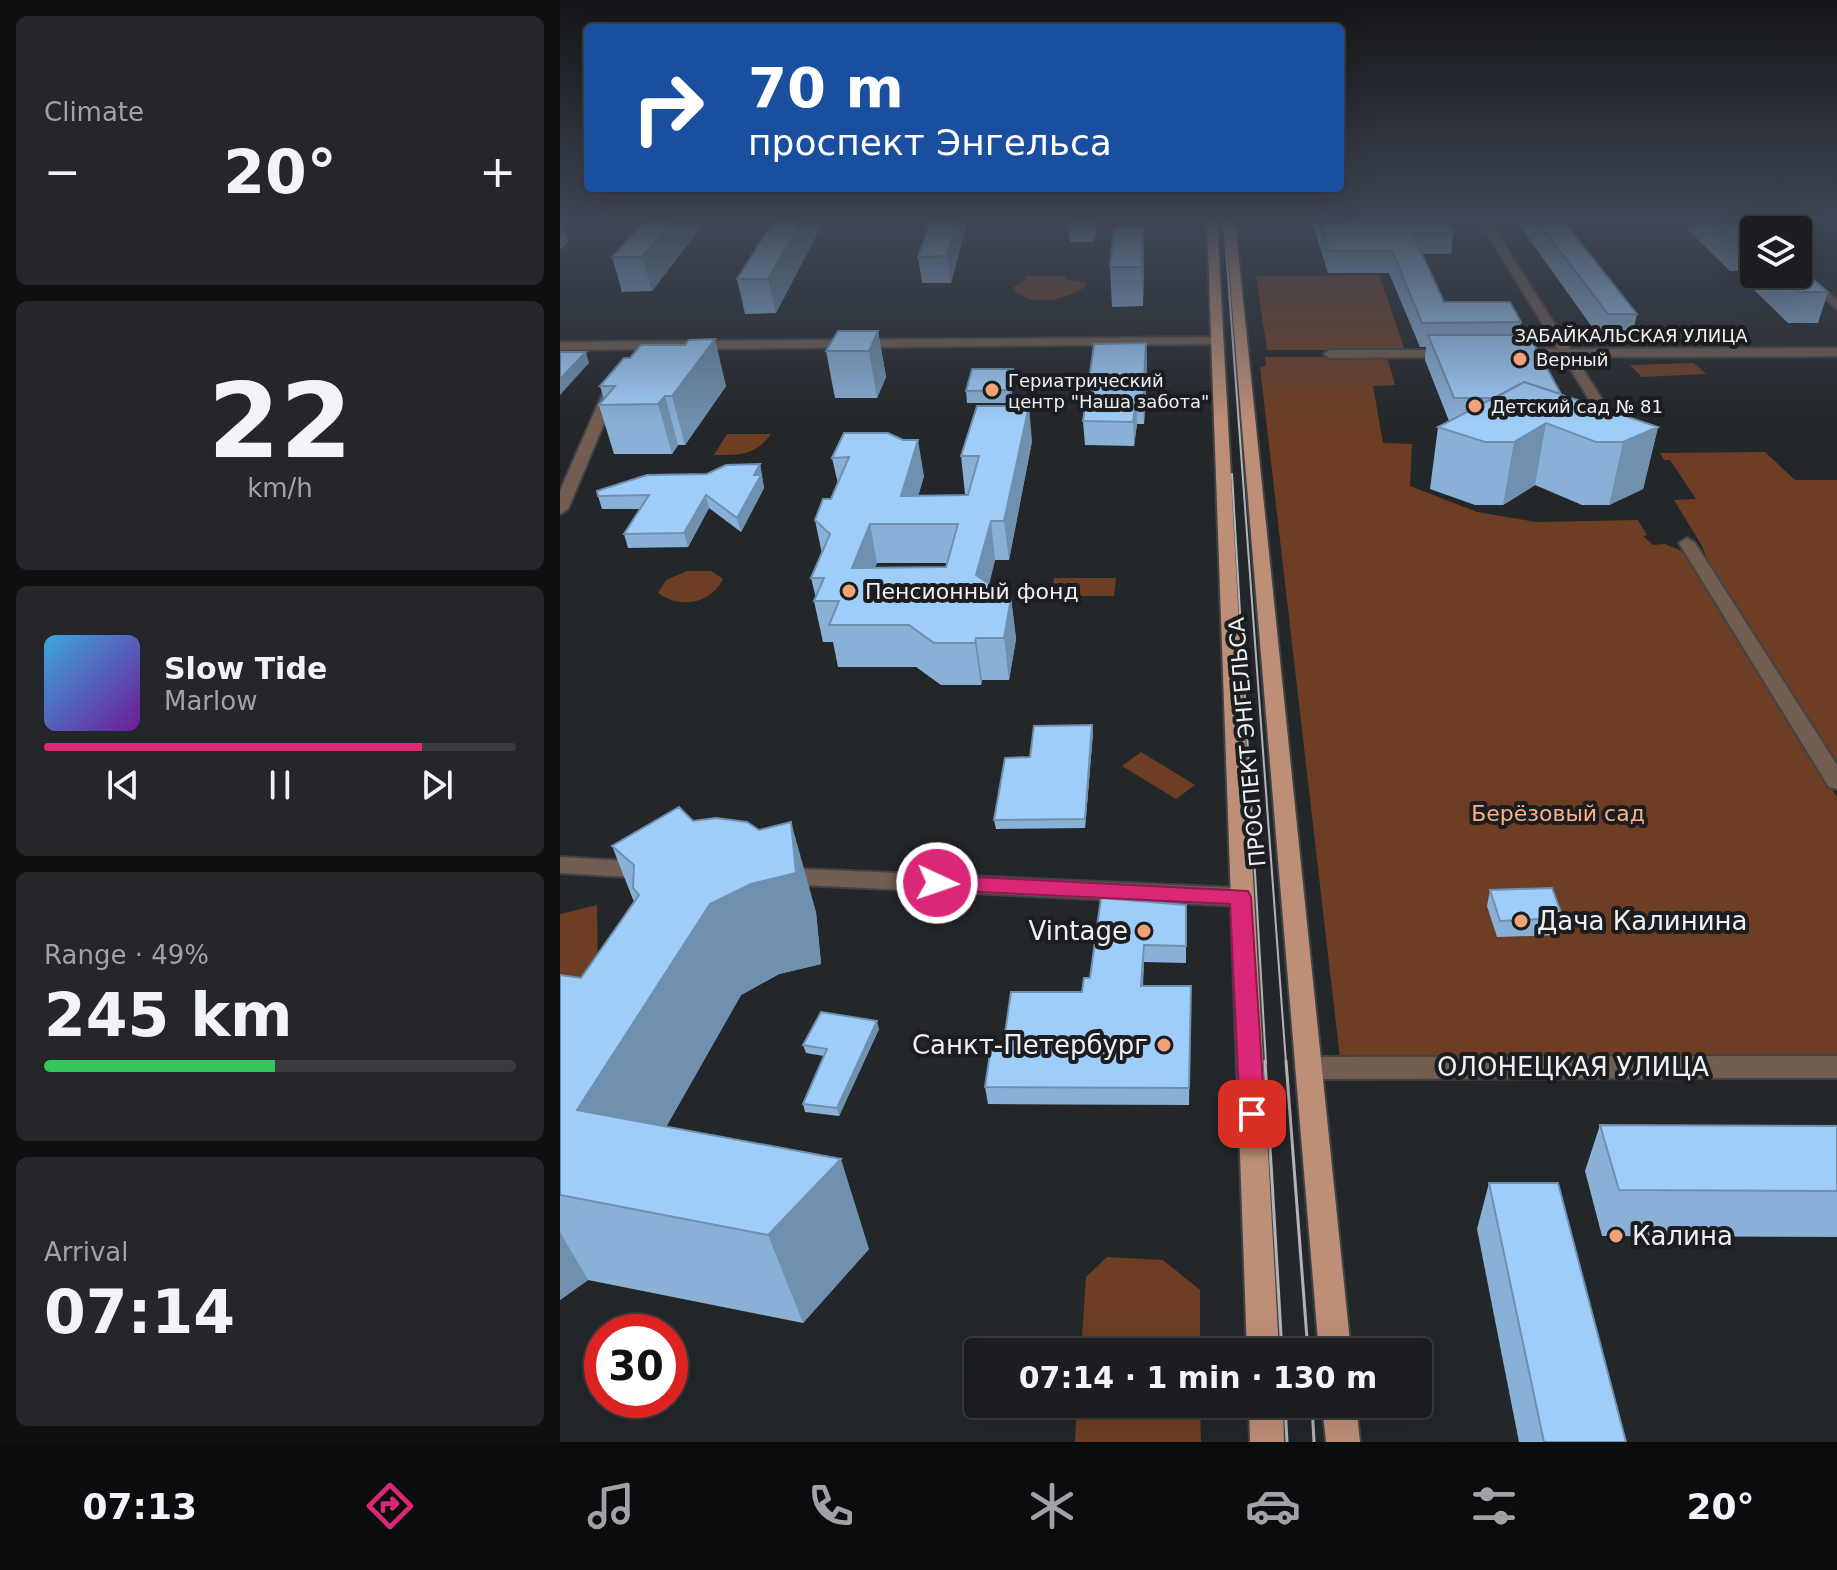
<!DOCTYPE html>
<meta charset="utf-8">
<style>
:root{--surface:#1b1d20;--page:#242629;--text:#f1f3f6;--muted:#a0a2a5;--line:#393b3e;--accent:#db2777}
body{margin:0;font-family:"DejaVu Sans",sans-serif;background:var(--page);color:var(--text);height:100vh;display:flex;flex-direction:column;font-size:30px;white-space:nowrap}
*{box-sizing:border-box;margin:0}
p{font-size:26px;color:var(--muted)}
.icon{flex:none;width:44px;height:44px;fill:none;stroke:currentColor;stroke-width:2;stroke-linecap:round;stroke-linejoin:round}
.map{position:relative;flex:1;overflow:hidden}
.drawer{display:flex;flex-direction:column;gap:16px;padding:16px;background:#0f1012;width:560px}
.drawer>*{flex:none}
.guide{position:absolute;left:24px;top:24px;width:760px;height:168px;border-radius:8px;box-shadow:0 8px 32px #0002,0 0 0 2px var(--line);background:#1a4fa0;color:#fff;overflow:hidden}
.fabs{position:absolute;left:1180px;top:216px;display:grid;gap:16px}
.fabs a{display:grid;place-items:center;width:72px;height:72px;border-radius:8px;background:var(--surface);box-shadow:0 8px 32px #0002,0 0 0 2px var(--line);font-size:40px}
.speed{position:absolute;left:24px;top:1314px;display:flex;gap:16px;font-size:40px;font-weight:700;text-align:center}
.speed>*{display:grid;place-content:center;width:104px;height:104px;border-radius:50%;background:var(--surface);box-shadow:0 8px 32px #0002,0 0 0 2px var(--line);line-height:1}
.speed .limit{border:12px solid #d22;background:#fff;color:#111}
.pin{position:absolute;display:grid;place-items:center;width:68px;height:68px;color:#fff;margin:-34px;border-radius:16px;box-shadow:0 4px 12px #0006}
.me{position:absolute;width:88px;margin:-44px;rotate:93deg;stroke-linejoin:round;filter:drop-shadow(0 0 6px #0008)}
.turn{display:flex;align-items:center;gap:28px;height:168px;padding:0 32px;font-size:36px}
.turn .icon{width:104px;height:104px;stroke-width:2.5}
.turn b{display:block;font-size:56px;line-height:68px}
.big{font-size:60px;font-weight:800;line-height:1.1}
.drawer .card{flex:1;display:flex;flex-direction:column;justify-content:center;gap:12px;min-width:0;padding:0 28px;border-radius:12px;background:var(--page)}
.drawer .dial{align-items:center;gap:0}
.dial b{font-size:104px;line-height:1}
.song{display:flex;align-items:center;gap:24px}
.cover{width:96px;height:96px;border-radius:12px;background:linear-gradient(135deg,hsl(200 70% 55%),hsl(280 70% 35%))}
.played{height:8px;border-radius:4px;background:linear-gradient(90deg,var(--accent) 80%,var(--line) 80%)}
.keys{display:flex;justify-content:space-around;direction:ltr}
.heat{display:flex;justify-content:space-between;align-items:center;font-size:44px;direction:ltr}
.charge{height:12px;border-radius:6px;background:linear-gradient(90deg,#34c759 49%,var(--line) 0)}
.trip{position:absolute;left:404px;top:1338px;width:468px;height:80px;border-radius:8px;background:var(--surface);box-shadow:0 8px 32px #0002,0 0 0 2px var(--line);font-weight:800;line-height:80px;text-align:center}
.dock{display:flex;height:128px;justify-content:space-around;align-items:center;background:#0b0c0d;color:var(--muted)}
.dock .icon{width:56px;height:56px}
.dock .selected{color:var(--accent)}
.dock b{font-size:36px;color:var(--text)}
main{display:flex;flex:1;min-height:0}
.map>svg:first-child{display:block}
</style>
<main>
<section class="drawer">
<div class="card"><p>Climate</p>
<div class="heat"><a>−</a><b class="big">20°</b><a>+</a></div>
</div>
<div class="card dial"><b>22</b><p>km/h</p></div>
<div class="card">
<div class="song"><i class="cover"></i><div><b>Slow Tide</b><p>Marlow</p></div></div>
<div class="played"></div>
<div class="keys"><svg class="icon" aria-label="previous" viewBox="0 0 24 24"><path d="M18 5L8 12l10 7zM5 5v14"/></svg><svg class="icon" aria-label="pause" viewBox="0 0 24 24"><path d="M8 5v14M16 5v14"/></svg><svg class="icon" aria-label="next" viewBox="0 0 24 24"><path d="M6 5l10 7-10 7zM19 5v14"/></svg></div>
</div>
<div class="card"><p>Range · 49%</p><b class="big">245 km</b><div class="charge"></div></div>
<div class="card"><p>Arrival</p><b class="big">07:14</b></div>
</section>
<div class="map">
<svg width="1277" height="1442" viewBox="0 0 1277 1442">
<rect width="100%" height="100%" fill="#24272a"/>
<!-- green -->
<path fill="#6d3e24" d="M819,275L845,350H707L696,276Z
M466,276H506L507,280L524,282L526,286C507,300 469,309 452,288L465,280Z
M705,357H827L835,385L813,386L823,443L852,444L850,486L917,512L976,522L1078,520L1087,535L1083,536L1093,545L1105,544L1124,552L1277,797V1059L780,1058L700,367L706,366Z
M1134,363L1146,374L1082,377L1070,365Z
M167,434H211C195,456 180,455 154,455Z
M1205,452L1235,480H1277V764L1151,570L1142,546L1114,500L1136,499L1110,460H1104L1100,453Z
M127,571H151L163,579C151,604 120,609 98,593L106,580Z
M494,578H556L554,596H491Z
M581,752L635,785L616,799L562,766Z
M37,905L38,989L0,1016V914Z
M547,1257L603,1260L640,1290V1352H521L526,1277Z
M517,1404H640L641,1442H515Z"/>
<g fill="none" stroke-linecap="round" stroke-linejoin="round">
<defs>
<path id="pedestrian" d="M1127,538L1135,543L1277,765V789L1269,787L1119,543Z"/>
<path id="minor" d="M920,222H930L1010,349L1277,348V356L1015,357L1061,429L1049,432L1003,357H953L947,353L953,349H998Z
M1238,269L1277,300V309L1234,274H1238Z
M893,350L897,351V357L770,358L764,354L770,350Z
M52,384L59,388L8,509L0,514V491L45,388Z
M0,857L85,862L93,864L97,870L93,876L85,878L0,873Z
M221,868L680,888L688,891L692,897L688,903L680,906L221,884L213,882L209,876L213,870Z
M1277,1056V1078L749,1079L739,1076L735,1068L739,1060L749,1057Z"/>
<path id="tertiary" d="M657,337L661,338V344L0,350V342Z"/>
<path id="primary" d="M647,222H657L719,1352H687Z
M665,222H675L791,1352H759Z
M689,1404H723L724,1442H690Z
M762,1404H796L800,1442H766Z"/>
</defs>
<!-- pedestrian casing -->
<use href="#pedestrian" stroke="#404346" stroke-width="4"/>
<!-- minor casing -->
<use href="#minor" stroke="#404346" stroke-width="4"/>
<!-- tertiary casing -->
<use href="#tertiary" stroke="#404346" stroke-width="4"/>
<!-- primary casing -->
<use href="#primary" stroke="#404346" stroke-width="4"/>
<!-- pedestrian -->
<use href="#pedestrian" fill="#735c50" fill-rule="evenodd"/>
<!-- minor -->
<use href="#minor" fill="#735c50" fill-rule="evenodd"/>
<!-- tertiary -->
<use href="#tertiary" fill="#735c50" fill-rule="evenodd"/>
<!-- primary -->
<use href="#primary" fill="#be8f77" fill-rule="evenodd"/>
<!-- tram-far1 -->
<path stroke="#b3b4b7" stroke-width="2" d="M664,222L726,1063
M672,474L706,1063"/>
<!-- tram -->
<path stroke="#b3b4b7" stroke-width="3" d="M705,1061L722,1352
M726,1061L748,1352
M725,1404L727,1442
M752,1404L754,1442"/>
</g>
<!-- wall -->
<path fill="#89b0d6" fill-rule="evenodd" d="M84,222H145L92,291L62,292L52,257Z
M213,222H259L260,228L216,313L185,314L177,279Z
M370,222H407L391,283H362L358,257Z
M508,222H538L534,242H510Z
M752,222H891V227L893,232L891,254H862L884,302L961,322L959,335L1001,394L1098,427L1083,489L1049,505H1022L975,485L943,505H915L870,489L878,427L889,421L865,360L866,347H860L829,273H768Z
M957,222H1004L1077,314L1071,341H1042Z
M1130,222H1185L1194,230V271H1170L1128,230Z
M583,227L584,265L583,306L552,307L550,267Z
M1194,272V274H1238L1268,292L1258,323H1228L1190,286Z
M318,331L326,377L317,398H275L266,351Z
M586,343L587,366L584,424H577L574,446L525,445L523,421Z
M454,381L450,403H407L406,391Z
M40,386H166L125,445H118L112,454H54L39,405L44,399Z
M284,433L364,476L358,496L408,495V494H405L401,456L472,441L449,560H435L429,584L451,598L456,639L449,680H422L421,685H381L356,667H278L273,642H263L254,601L256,598L251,578L262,554L255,520L271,499L278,484L272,458ZM317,563H387L386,567H315Z
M200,464L204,488L181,532L149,508L128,547L68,548L64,534L80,509H42L38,496Z
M532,725L533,733L525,828L436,829L434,820Z
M133,821L256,912L261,964L219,974L181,995L106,1127L309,1249L243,1323L28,1280L0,1300V975L21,978L74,902L52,846Z
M930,890L1003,918L999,935L937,937L927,906Z
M626,905V963L584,962L583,986H631L629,1105L428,1104L425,1087L443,1047L522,992Z
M319,1029L279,1116L245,1112L243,1104L264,1056L246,1053L243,1045Z
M1040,1125L1277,1126V1237L1042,1236L1025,1171Z
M929,1183L1066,1442H959L917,1229Z"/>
<!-- shaded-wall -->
<path fill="#6f90ae" d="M0,222H2L8,242L0,250Z
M112,222H145L92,291L82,257Z
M241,222H259L260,228L216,313L208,279Z
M397,222H407L391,283L387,256Z
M533,222H538L534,242Z
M583,227L584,265L583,306L582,267Z
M318,331L326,377L317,398L309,351Z
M155,339L166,386L125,445L112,396Z
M586,343L587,366L584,424L583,400Z
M26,352L29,363L0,395V379Z
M453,369L454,381L450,403L449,390Z
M105,396L118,445L112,454L98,404Z
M576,400L577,424L574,446L573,422Z
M469,406L472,441L449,560L444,521Z
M986,423L975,485L943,505L954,442Z
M1098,427L1083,489L1049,505L1063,442Z
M358,440L364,476L350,524L341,496Z
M200,464L204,488L181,532L177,518L194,475Z
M146,495L149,508L128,547L124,533Z
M431,521L435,560L421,616L416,575Z
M310,524L317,563L300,608L292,568Z
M451,598L456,639L449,680L444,638Z
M416,638L422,680L421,685L415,643Z
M532,725L533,733L525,828V819Z
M231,822L256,912L261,964L219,974L181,995L64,1201L17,1110L150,904Z
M584,945V962L581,1002V986Z
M317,1021L319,1029L279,1116L277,1108Z
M281,1159L309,1249L243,1323L208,1235Z
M0,1232L28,1280L0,1300Z"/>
<!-- building -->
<path fill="#9fcdf9" stroke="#6f90ae" stroke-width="2" fill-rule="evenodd" d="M84,222H112L82,257H52Z
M213,222H241L208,279H177Z
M370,222H397L387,256L358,257Z
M760,222H888L893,232H852L884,302H950L961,322L862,323L832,251H769Z
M978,222H1004L1077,314H1048Z
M1156,222H1185L1194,230V241H1177Z
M583,227L582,267H550L554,228Z
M1238,266L1268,292H1238L1218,274H1238Z
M278,331H318L309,351H266Z
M868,335H969L1001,394L964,382L935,398H894Z
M155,339L112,396H105L98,404L39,405L55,386H40L64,358H70L81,345H125L129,340Z
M586,343L583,400H576L573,422L523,421L534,344Z
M0,352H26L0,379Z
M412,369H453L449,390L406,391Z
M964,382L1098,427L1063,442H1036L986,423L954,442H925L878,427Z
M417,406H469L444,521H431L416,575L451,598L444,638H416L415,643H374L349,625H269L279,601H254L264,578H251L270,534L255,520L263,499H271L289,457L272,458L284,433H328L343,440H358L341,496L408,495L419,456H401ZM310,524H398L386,567L292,568Z
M200,464L194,475H201L177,518L146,495L124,533L64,534L89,495L38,496L37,491L87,475L147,474L166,465Z
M532,725L525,819L434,820L445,758L470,757L474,726Z
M119,807L133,821L156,818L187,822L199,830L231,822L236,873L191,884L150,904L17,1110L281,1159L208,1235L0,1195V975L21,978L79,895L73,888L74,865L52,846Z
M992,888L1003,918L940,921L930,890Z
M541,898L626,905V946L584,945L581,986H631L629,1088L425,1087L431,1047H443L451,992H522L524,978H530Z
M261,1012L317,1021L277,1108L243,1104L267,1049L243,1045Z
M1040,1125L1277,1126V1191L1059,1190Z
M929,1183H998L1066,1442H984Z"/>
<!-- sky -->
<linearGradient id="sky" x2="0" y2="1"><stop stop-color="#141517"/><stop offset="0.52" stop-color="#3f4755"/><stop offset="1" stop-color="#3f4755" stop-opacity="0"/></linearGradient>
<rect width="1277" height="424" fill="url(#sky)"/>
<!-- route -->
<path fill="#db2777" stroke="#8e194d" stroke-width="2" d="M377,875L688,891L691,897L705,1114L701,1122L692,1125L683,1122L680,1114L670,904L377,890L370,888L367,883L370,877Z"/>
<!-- markers -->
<g fill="#f0a279" stroke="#1b1d20" stroke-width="3">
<circle cx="960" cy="359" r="8"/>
<circle cx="432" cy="390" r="8"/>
<circle cx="915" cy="406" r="8"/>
<circle cx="289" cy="591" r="8"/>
<circle cx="961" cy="921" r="8"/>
<circle cx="584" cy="931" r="8"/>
<circle cx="604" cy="1045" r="8"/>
<circle cx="1056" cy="1236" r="8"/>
</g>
<g text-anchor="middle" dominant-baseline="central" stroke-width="8" stroke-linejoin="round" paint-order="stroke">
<!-- far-street labels -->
<g font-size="18" fill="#eeeff1" stroke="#1b1d20">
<text x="1071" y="335">ЗАБАЙКАЛЬСКАЯ УЛИЦА</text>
</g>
<!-- far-poi labels -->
<g font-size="18" fill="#eeeff1" stroke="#1b1d20" text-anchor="start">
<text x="976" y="359">Верный</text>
<text x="448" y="380">Гериатрический<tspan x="448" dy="21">центр "Наша забота"</tspan></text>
<text x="931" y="406">Детский сад № 81</text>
</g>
<!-- poi labels -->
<g font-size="22" fill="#eeeff1" stroke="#1b1d20" text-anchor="start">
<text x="305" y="591">Пенсионный фонд</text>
</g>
<!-- street labels -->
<g font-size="22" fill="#eeeff1" stroke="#1b1d20">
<text transform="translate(687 742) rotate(-95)">ПРОСПЕКТ ЭНГЕЛЬСА</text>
</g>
<!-- park labels -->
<g font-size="22" fill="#ffaf86" stroke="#1b1d20">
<text x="998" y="813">Берёзовый сад</text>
</g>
<!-- near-poi labels -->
<g font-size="26" fill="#eeeff1" stroke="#1b1d20" text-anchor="start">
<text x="977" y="921">Дача Калинина</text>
<text x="568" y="931" text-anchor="end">Vintage</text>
<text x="588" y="1045" text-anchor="end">Санкт-Петербург</text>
<text x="1072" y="1236">Калина</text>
</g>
<!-- near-street labels -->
<g font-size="26" fill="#eeeff1" stroke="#1b1d20">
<text x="1013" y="1067">ОЛОНЕЦКАЯ УЛИЦА</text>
</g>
</g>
</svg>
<div class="fabs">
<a><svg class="icon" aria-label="layers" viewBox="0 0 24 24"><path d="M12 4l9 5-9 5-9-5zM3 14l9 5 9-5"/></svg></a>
</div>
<div class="speed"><div class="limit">30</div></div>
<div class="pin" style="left:692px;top:1114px;background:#d93025"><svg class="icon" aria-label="arrive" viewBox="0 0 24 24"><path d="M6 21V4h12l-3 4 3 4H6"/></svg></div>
<svg class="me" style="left:377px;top:883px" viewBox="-20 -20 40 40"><circle r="17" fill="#db2777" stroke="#fff" stroke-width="3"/><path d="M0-11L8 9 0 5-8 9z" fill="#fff"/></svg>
<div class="trip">07:14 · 1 min · 130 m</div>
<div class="guide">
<div class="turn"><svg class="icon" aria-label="right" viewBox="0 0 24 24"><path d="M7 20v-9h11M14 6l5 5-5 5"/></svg><div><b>70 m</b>проспект Энгельса</div></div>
</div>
</div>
</main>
<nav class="dock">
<b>07:13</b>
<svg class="icon selected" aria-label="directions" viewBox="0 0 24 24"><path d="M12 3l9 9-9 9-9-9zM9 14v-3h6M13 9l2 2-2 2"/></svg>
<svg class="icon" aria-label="music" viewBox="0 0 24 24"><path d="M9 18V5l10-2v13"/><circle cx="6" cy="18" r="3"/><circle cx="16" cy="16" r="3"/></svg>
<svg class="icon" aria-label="phone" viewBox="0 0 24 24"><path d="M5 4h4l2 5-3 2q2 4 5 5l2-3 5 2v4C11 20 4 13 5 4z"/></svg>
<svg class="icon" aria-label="climate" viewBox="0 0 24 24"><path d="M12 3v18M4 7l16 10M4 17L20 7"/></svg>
<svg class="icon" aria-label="car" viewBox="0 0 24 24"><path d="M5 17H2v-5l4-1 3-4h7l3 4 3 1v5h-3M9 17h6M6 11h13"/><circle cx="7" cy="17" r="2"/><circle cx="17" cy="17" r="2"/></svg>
<svg class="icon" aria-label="filters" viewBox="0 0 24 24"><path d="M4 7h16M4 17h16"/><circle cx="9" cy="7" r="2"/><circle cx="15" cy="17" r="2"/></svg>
<b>20°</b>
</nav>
